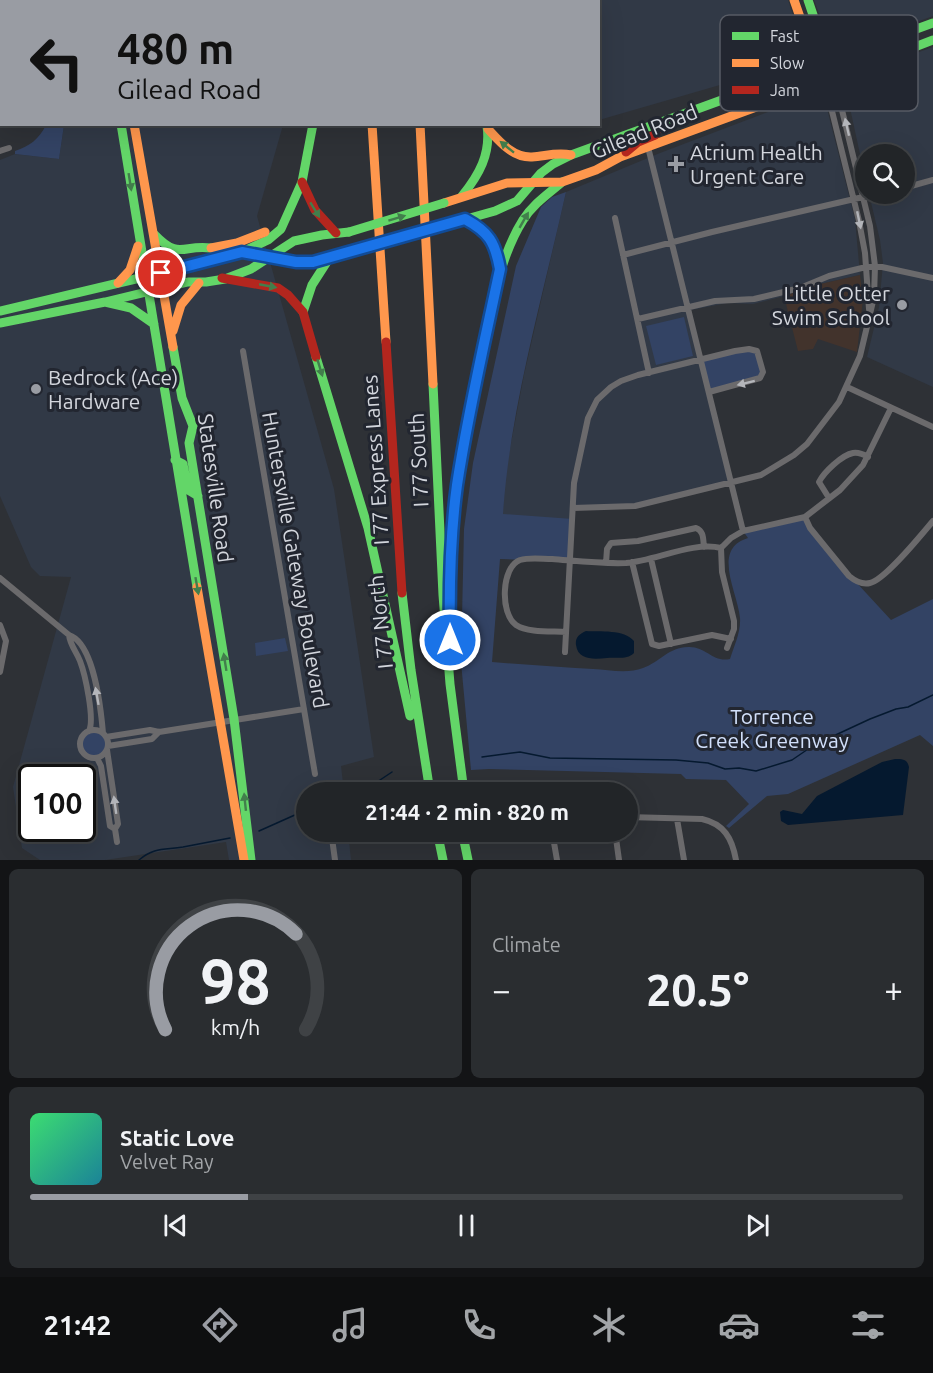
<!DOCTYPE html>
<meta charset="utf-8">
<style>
:root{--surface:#222528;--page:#2a2d30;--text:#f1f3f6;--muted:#a2a5a8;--line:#3f4245;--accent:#999ca3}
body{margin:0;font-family:Ubuntu,sans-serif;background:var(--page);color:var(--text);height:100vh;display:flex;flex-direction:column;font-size:22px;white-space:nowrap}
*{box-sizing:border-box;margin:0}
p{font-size:20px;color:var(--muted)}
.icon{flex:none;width:33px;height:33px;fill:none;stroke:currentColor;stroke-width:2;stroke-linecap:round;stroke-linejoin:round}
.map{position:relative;height:860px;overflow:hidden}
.details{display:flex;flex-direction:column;gap:9px;padding:9px;background:#131416;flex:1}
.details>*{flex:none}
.banner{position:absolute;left:0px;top:0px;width:600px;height:126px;box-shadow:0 6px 24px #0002,0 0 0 2px var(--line);background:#999ca3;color:#111;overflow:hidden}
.tools{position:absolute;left:855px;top:144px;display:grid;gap:12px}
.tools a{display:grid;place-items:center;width:60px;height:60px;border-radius:50%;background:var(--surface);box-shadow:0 6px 24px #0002,0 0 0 2px var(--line);font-size:30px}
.speed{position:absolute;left:18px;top:764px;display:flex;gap:12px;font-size:30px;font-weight:700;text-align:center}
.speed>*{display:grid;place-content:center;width:78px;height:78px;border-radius:50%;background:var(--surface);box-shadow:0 6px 24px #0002,0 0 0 2px var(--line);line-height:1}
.speed .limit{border:3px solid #111;border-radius:9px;background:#fff;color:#111}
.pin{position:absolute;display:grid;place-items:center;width:51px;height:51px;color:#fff;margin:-26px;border:3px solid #fff;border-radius:50%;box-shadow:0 2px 6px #0007}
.me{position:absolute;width:66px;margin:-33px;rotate:0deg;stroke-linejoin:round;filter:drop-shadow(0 0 4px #0008)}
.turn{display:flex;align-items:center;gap:21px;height:126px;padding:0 18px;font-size:27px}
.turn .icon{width:78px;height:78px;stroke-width:2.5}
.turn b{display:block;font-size:42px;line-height:51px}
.big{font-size:45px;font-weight:600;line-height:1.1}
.details .tile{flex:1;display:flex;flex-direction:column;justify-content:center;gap:9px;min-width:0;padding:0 21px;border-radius:9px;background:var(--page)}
.details .dial{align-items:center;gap:0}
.dial svg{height:156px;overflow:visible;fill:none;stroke:var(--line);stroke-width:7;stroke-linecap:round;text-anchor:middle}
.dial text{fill:var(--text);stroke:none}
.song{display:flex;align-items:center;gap:18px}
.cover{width:72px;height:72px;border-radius:9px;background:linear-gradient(135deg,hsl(140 70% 55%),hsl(190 70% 35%))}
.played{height:6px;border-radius:3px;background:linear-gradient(90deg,var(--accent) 25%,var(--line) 25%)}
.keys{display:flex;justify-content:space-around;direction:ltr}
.heat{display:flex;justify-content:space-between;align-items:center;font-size:33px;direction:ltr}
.details .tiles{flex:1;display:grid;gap:9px;grid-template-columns:1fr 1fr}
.tile:last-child{grid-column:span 2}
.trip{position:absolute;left:296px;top:782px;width:342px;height:60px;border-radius:30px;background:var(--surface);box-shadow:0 6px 24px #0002,0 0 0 2px var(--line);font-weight:600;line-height:60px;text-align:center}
.tabs{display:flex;height:96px;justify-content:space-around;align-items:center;background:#0e0f10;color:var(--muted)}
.tabs .icon{width:42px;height:42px}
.tabs .current{color:var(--accent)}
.tabs b{font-size:27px;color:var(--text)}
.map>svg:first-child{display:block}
</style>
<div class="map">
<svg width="933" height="860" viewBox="0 0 933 860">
<rect width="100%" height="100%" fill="#2e3136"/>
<!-- built -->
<path fill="#313946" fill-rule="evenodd" d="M36,0H306L36,2Z
M479,0H788L805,52L801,53L803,60L798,65H789L599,120L598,2Z
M814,0H933V16L840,50L830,43Z
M933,47V387L867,357L879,307L883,263L880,240L869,194H904V154H866L865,177L845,85L850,77Z
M810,96H816L825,101L855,219L860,275L816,285L804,291L753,304L727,303L691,310L732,483L656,502L574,509L570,561L500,559L505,475L524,375L566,192L660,153Z
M64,125H283L257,216L334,489L374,757L341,766L344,792H306V831H348L351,860H229L226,842L105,860H40L22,848L13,787L71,577L40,576L31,567L0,496V160L15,154L59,159ZM32,777H82V828H32Z"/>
<!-- industrial -->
<path fill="#42332c" d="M860,275L863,299L857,352L818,339L813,349L798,351L784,296L816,285Z"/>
<!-- green -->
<path fill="#334364" d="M46,125H64L59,159L15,154V151C30,146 39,139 46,125Z
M566,192C543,296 510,408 503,514L573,519L570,561L500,559L492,662C526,665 559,667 593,669C609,670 628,674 643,668C660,662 669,647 688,647C706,646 713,663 730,659C734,646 741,632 740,618C738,593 711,549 748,538L743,531L805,517L855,581L891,620L933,599V746L920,735L788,794L767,796L729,828L726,826L749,804L726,780L686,779L681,774L489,769L471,770L461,662L464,529L473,463L516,266L541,207L552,197Z
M684,317L693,356L656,365L646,326Z
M757,351L762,376L709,392L702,360L728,353Z
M285,638L288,651L256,656L255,643Z
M80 744a14 14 0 1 1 28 0a14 14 0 1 1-28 0Z"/>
<!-- water -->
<path fill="#05192f" d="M586,631C600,632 624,629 634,641V653C627,660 617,657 607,658C595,659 578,661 576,645C575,638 579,634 586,631Z
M895,759C903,759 907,759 909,767L903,815L788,825L781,821L780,812L783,810L802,814L817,796L882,762Z"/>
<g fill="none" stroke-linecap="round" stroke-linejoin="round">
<!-- stream -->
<path stroke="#05192f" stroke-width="1.5" d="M482,757L520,752L550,758L676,760L708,763L725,769L739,768L756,771L792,760L814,745L870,719L896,709L908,707L933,695
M352,792L359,785L377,782L392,772
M259,831L306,810
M139,860C154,847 165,850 183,847C198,844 214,841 230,838"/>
<!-- street -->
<path stroke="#6b6a6c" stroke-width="6" d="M0,31L2,34
M823,83L830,103L859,221L865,253L869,309
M0,88H2
M648,147L743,531
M0,151L9,148
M904,188L933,180
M615,218L649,373
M623,255L712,232L876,194
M638,319L715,301L754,299L800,288L829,276L866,267H882L933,278
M243,351L315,774
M847,387L933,427
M829,498L819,482C824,472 842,455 853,453C859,452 863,454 868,457
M573,508L635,506L761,475L794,455L807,444L839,402L860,356L874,297L875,266L870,226L834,77
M805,517L810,528L849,576C855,581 862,585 870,583C885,580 922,534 933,521
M651,559L671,644
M632,562L652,644L659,646L712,635L731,639
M606,563L607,549L611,543L638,541L696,528C704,531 703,539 704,547
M0,578L69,635C94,643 101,710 103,733
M0,625L6,641L0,672
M566,632C552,631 528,633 516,625C500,614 501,567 520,560C530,557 542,559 552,559C577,561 601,564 626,563C655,561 693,541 721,548
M69,635C70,645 76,651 80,661C85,674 95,719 89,731
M727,648L734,629V621L722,572L721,548L731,538L743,531L805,517L840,490L863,465L891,408
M565,652L574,483L588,418L597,400L611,387L621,381L638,375L735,351L749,349L757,351L763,372L760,378L709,392
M80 744a14 14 0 1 1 28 0a14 14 0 1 1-28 0Z
M106,737L150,730L159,732L304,709
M108,746L152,739L159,732
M97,758L101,766L110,826L115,829L118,824L107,750
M627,817L702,819C724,824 732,838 736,860
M677,819L684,860
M115,829L117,842
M331,831L335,860
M552,831L557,860
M615,831L619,860"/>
<!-- fast -->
<path stroke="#63d668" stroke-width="9" d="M100,0V2
M114,0V2
M808,0L834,77
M827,81L933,40
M121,124L197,587
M462,196C479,175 491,154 487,126
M465,219C486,231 495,245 500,269
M445,225L495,211L517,201L541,173L553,164L571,155L933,23
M154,234C180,261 182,244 211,248C218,249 224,252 230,254
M242,252L268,240L281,229L302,182L313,124
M105,302L131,308L154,324
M0,311L161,273L230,254L251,253L305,263L351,251
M303,312L312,285L330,257
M0,323L105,302L188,282H206L225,279L251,269L294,241L322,235L349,232
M173,347L182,398L193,426L189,443L234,719L251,860
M316,357L368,528L410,716
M433,384L443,595L450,684L464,792
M175,460L183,464L188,490L198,496
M450,590C453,504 468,421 486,337C494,297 501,255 523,220C533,204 548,194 562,182
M402,593L411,670L430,792
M437,831L443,860
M462,831L468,860"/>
<!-- slow -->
<path stroke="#ff974d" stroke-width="9" d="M794,0L823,83
M134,124L173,347
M372,124L386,342
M420,124L433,384
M488,129C500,142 513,158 532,157C546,156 557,152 571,155
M444,203L507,183L562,182L596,170L620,157L827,81
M211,248L237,243L265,232
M118,283L130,270L138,246
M173,331L181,305L199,283
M197,587L244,860"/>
<!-- jam -->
<path stroke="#b3261e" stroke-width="9" d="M332,0V2
M359,0V2
M414,0V2
M450,0L451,2
M626,152L638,142L655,135L658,124
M302,182L315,210L336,233
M222,278L278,288L288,295L303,312L316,357
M386,342L402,593"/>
<!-- fast-bridge -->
<path stroke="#63d668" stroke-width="9" d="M349,232L444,203
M351,251L445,225"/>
</g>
<!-- one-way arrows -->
<defs><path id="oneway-solid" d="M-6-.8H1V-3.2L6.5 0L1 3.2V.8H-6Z" transform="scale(1.5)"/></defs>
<g fill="#b4b6bb">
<use href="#oneway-solid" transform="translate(847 127) rotate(-103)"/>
<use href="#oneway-solid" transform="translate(859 220) rotate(78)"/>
<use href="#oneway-solid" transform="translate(746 383) rotate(166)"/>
<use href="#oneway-solid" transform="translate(97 696) rotate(-100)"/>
<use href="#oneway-solid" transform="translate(115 805) rotate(-98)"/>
</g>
<g fill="#427e4c">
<use href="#oneway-solid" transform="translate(507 147) rotate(-141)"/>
<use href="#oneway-solid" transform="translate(130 182) rotate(81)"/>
<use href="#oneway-solid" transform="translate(315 210) rotate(58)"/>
<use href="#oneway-solid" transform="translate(397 218) rotate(-17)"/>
<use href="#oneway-solid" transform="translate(524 220) rotate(-60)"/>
<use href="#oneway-solid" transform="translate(268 286) rotate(11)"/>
<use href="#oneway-solid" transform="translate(320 368) rotate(73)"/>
<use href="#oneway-solid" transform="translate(197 586) rotate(80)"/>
<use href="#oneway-solid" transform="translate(225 662) rotate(-99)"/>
<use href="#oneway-solid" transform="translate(245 802) rotate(-96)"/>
</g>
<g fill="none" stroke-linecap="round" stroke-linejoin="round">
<defs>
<path id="route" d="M161,273L242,252L296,262H313L465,219C489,232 495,242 500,269C485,340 468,412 457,485C450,536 449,588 450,640"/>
</defs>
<!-- route casing -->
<use href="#route" stroke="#114b97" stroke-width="15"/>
<!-- route -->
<use href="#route" stroke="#1a73e8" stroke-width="10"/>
</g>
<!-- markers -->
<g fill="#999ca3" stroke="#222630" stroke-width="2">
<path d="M673 155h6v6h6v6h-6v6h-6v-6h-6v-6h6z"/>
<circle cx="902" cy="305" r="6"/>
<circle cx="36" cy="389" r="6"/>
</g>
<g text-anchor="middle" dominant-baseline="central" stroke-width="6" stroke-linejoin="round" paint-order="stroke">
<!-- street labels -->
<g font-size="21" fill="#d3d6dd" stroke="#222630">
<text transform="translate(644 131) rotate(-22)">Gilead Road</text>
<text transform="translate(375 460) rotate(-94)">I 77 Express Lanes</text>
<text transform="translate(418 460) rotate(-93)">I 77 South</text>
<text transform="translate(216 488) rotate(82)">Statesville Road</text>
<text transform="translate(296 560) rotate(80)">Huntersville Gateway Boulevard</text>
<text transform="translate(380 622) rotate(-96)">I 77 North</text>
</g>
<!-- poi labels -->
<g font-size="21" fill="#d3d6dd" stroke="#222630" text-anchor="start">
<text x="690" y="152">Atrium Health<tspan x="690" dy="24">Urgent Care</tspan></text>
<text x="890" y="293" text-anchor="end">Little Otter<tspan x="890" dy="24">Swim School</tspan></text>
<text x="48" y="377">Bedrock (Ace)<tspan x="48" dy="24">Hardware</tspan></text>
</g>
<!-- park labels -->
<g font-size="21" fill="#d2e0fb" stroke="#222630">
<text x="772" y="716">Torrence<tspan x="772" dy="24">Creek Greenway</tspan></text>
</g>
</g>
<!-- legend -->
<rect x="720" y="15" width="198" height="96" rx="9" fill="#222630" stroke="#575b64" stroke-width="1.5"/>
<rect x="732" y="32" width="27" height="8" fill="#63d668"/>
<rect x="732" y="59" width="27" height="8" fill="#ff974d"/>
<rect x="732" y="86" width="27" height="8" fill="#b3261e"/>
<g font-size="16" fill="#d3d6dd">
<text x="770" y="42">Fast</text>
<text x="770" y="69">Slow</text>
<text x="770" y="96">Jam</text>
</g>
</svg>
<div class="tools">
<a><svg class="icon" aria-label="search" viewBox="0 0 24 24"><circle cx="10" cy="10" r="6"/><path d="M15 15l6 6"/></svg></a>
</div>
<div class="speed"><div class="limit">100</div></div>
<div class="pin" style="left:161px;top:273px;background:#d93025"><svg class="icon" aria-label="arrive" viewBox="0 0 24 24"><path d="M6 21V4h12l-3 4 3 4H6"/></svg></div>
<svg class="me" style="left:450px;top:640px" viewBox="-20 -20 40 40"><circle r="17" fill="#1a73e8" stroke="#fff" stroke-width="3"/><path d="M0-11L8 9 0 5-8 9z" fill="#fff"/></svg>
<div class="trip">21:44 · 2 min · 820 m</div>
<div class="banner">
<div class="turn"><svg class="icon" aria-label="left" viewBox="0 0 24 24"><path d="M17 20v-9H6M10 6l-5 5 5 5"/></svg><div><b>480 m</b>Gilead Road</div></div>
</div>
</div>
<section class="details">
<div class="tiles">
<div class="tile dial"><svg viewBox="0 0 100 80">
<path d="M14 69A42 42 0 1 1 86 69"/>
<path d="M14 69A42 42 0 0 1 81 20" stroke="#999ca3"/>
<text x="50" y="56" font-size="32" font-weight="700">98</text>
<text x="50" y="72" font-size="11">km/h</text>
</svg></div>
<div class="tile"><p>Climate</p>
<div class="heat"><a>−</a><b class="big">20.5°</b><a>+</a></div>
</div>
<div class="tile">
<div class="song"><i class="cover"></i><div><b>Static Love</b><p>Velvet Ray</p></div></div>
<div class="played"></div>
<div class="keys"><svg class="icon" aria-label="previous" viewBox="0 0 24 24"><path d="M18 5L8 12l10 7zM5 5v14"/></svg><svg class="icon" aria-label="pause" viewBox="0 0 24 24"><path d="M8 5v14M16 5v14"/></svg><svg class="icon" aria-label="next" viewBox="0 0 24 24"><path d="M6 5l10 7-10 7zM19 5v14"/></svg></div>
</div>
</div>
</section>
<nav class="tabs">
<b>21:42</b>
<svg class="icon current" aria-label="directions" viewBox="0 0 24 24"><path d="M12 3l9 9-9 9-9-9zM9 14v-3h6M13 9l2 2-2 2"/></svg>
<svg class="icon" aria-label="music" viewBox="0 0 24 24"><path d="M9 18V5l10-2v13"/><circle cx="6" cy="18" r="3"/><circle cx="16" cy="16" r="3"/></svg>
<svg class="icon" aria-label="phone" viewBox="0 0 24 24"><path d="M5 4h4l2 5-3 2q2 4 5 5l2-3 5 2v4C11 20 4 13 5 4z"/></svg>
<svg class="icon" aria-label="climate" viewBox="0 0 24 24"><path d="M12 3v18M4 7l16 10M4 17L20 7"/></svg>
<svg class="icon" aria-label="car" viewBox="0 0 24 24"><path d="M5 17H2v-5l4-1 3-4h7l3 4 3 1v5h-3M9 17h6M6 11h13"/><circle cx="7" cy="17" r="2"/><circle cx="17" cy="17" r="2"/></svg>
<svg class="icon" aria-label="filters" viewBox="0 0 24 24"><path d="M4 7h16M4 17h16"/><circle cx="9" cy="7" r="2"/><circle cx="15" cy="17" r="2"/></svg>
</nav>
